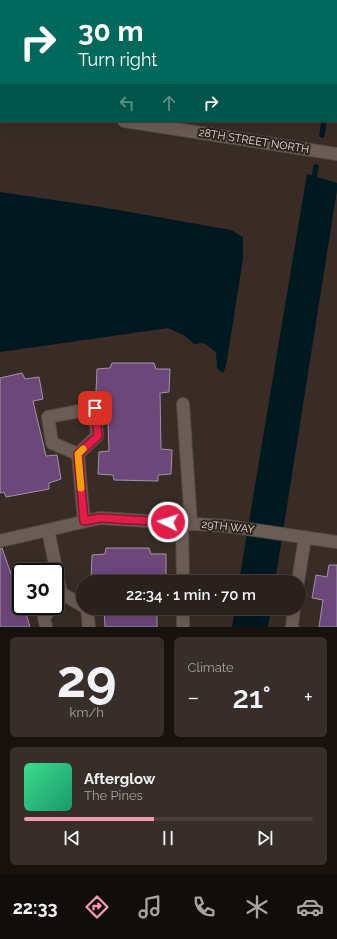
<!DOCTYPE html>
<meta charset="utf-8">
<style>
:root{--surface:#2b211c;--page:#372e29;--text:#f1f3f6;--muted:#a6a3a3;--line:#473e3b;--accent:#f29aaf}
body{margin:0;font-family:Raleway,sans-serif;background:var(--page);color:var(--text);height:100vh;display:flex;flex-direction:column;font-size:15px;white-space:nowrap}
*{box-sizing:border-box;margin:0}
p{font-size:13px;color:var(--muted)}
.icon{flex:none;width:22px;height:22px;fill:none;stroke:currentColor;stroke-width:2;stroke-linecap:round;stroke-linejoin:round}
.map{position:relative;height:627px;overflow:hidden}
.side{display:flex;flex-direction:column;gap:10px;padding:10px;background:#18120f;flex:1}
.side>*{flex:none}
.top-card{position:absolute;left:0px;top:0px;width:337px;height:122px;box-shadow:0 4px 16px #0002,0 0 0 1px var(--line);background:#00695c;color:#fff;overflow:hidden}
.speed{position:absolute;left:12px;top:563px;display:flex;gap:8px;font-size:20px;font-weight:700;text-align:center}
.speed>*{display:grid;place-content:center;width:52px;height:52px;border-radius:50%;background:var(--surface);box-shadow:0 4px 16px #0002,0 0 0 1px var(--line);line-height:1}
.speed .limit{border:2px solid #111;border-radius:6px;background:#fff;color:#111}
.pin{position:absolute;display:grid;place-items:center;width:34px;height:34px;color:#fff;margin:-17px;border-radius:8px;box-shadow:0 2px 6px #0006}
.me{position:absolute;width:44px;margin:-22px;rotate:274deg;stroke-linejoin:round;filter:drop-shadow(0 0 3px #0008)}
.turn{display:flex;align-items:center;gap:14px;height:84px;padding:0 12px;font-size:18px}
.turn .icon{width:52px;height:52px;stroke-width:2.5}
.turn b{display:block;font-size:28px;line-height:34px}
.lanes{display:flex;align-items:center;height:38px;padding:0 12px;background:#0003;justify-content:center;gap:20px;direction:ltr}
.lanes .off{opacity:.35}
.big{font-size:30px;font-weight:600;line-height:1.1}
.side .widget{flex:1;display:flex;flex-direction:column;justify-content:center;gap:6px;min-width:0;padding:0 14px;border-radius:6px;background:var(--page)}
.side .dial{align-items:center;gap:0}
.dial b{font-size:52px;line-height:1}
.song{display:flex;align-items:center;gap:12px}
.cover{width:48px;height:48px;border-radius:6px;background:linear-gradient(135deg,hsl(150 70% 55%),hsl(160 70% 35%))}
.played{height:4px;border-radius:2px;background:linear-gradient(90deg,var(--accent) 45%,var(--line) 45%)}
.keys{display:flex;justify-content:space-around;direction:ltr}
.heat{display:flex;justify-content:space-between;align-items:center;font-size:22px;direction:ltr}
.side .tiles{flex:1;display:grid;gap:10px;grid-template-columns:1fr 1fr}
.widget:last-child{grid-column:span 2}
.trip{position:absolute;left:76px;top:575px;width:230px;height:40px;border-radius:20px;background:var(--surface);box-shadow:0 4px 16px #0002,0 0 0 1px var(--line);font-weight:600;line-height:40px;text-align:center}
.tab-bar{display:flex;height:64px;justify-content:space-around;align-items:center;background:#110d0b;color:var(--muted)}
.tab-bar .icon{width:28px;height:28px}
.tab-bar .selected{color:var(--accent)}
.tab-bar b{font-size:18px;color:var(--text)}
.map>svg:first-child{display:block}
</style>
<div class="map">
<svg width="337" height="627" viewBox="0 0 337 627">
<rect width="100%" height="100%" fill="#392c26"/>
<!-- water -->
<path fill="#001820" d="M307,174L337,183V190L275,582H239Z
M0,192L101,207L231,230L243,237V259L226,366L223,373L217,368L216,352L204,343L194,344L185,336L168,328L0,352Z
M235,608H271L268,627H232Z"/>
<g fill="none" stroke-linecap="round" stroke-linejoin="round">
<!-- stream -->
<path stroke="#001820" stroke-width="5.5" d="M322,135L324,121
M313,184L316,167"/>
</g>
<!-- building -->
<path fill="#6c477a" stroke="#9e95a2" d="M112,363H154L156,369H170L169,392L160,393L161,449L172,450L171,474L158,475V481L114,480L113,475L98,474L99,452L109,451L107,394L96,392L97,369L110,368Z
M22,373L25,379L39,377L43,399L33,401L46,456L57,455L61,479L49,483V489L6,497L4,492L0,493V378Z
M0,548H2L11,574L21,571V606H24L30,627H0Z
M106,548H149L151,554H166V577H155L156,582H103L91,579L92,555L105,554Z
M329,565H337V627H319L323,600L312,598L316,575L327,577Z
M104,608H157V627H105Z"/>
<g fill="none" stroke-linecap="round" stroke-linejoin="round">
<defs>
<path id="minor" d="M0,102H1
M124,121L337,154
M183,404L191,524
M95,408L97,436L78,454L52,443L48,417Z
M78,454L84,521
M182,523L183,582
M48,530L61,593L55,602
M0,541L100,518L227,526L337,542
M298,582L305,537
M61,593L83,606
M87,608L89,627
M183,608V625
M46,627L44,618L52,606
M292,627L294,608"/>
</defs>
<!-- minor casing -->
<use href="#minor" stroke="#544944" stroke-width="14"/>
<!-- minor -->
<use href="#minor" stroke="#6b5d56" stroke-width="12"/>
</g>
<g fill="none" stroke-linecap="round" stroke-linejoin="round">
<defs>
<path id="route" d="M95,408L98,436L78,454L84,521L100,518L168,522"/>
</defs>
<!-- route casing -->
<use href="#route" stroke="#92132f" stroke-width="10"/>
<!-- route -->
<use href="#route" stroke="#e11d48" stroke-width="7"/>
<!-- slow -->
<path stroke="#f59e0b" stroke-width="7" d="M81,488L78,454L83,449"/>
</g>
<g text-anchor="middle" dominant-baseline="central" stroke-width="4" stroke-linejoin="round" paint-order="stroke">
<!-- street labels -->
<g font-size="11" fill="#e8e0dc" stroke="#2e221c">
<text transform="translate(254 141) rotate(9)">28TH STREET NORTH</text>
<text transform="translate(228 527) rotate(6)">29TH WAY</text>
</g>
</g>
</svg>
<div class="speed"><div class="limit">30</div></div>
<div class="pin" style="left:95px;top:408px;background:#d93025"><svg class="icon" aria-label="arrive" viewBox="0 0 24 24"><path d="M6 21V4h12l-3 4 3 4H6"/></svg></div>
<svg class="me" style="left:168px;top:522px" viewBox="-20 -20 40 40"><circle r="17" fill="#e11d48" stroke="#fff" stroke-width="3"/><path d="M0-11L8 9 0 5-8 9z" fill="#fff"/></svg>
<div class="trip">22:34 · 1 min · 70 m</div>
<div class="top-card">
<div class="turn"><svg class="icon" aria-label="right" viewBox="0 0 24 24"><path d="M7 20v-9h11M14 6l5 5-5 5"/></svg><div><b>30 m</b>Turn right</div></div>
<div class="lanes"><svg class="icon off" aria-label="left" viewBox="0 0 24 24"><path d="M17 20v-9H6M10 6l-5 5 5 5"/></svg><svg class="icon off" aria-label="ahead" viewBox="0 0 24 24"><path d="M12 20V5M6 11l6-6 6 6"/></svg><svg class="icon" aria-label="right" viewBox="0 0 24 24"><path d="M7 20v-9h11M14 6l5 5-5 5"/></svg></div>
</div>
</div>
<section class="side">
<div class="tiles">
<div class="widget dial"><b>29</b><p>km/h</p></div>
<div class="widget"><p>Climate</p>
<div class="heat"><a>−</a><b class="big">21°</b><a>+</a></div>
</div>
<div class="widget">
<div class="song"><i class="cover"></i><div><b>Afterglow</b><p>The Pines</p></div></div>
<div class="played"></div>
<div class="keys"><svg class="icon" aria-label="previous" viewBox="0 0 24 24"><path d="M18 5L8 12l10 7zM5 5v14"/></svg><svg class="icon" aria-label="pause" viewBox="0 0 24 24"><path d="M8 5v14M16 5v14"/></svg><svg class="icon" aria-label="next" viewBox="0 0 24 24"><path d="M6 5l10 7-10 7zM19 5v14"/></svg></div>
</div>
</div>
</section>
<nav class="tab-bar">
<b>22:33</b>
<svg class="icon selected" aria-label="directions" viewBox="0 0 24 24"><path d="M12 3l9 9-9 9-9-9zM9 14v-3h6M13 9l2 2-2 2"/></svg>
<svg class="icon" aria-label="music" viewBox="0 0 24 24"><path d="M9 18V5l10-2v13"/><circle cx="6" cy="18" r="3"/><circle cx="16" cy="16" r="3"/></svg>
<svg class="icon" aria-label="phone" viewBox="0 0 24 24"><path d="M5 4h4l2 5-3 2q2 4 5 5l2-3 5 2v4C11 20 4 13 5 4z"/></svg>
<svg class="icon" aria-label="climate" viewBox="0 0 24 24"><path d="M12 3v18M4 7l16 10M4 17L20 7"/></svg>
<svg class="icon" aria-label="car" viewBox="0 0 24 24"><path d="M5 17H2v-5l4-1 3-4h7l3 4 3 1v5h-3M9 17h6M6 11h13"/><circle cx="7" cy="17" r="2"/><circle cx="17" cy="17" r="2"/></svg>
</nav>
